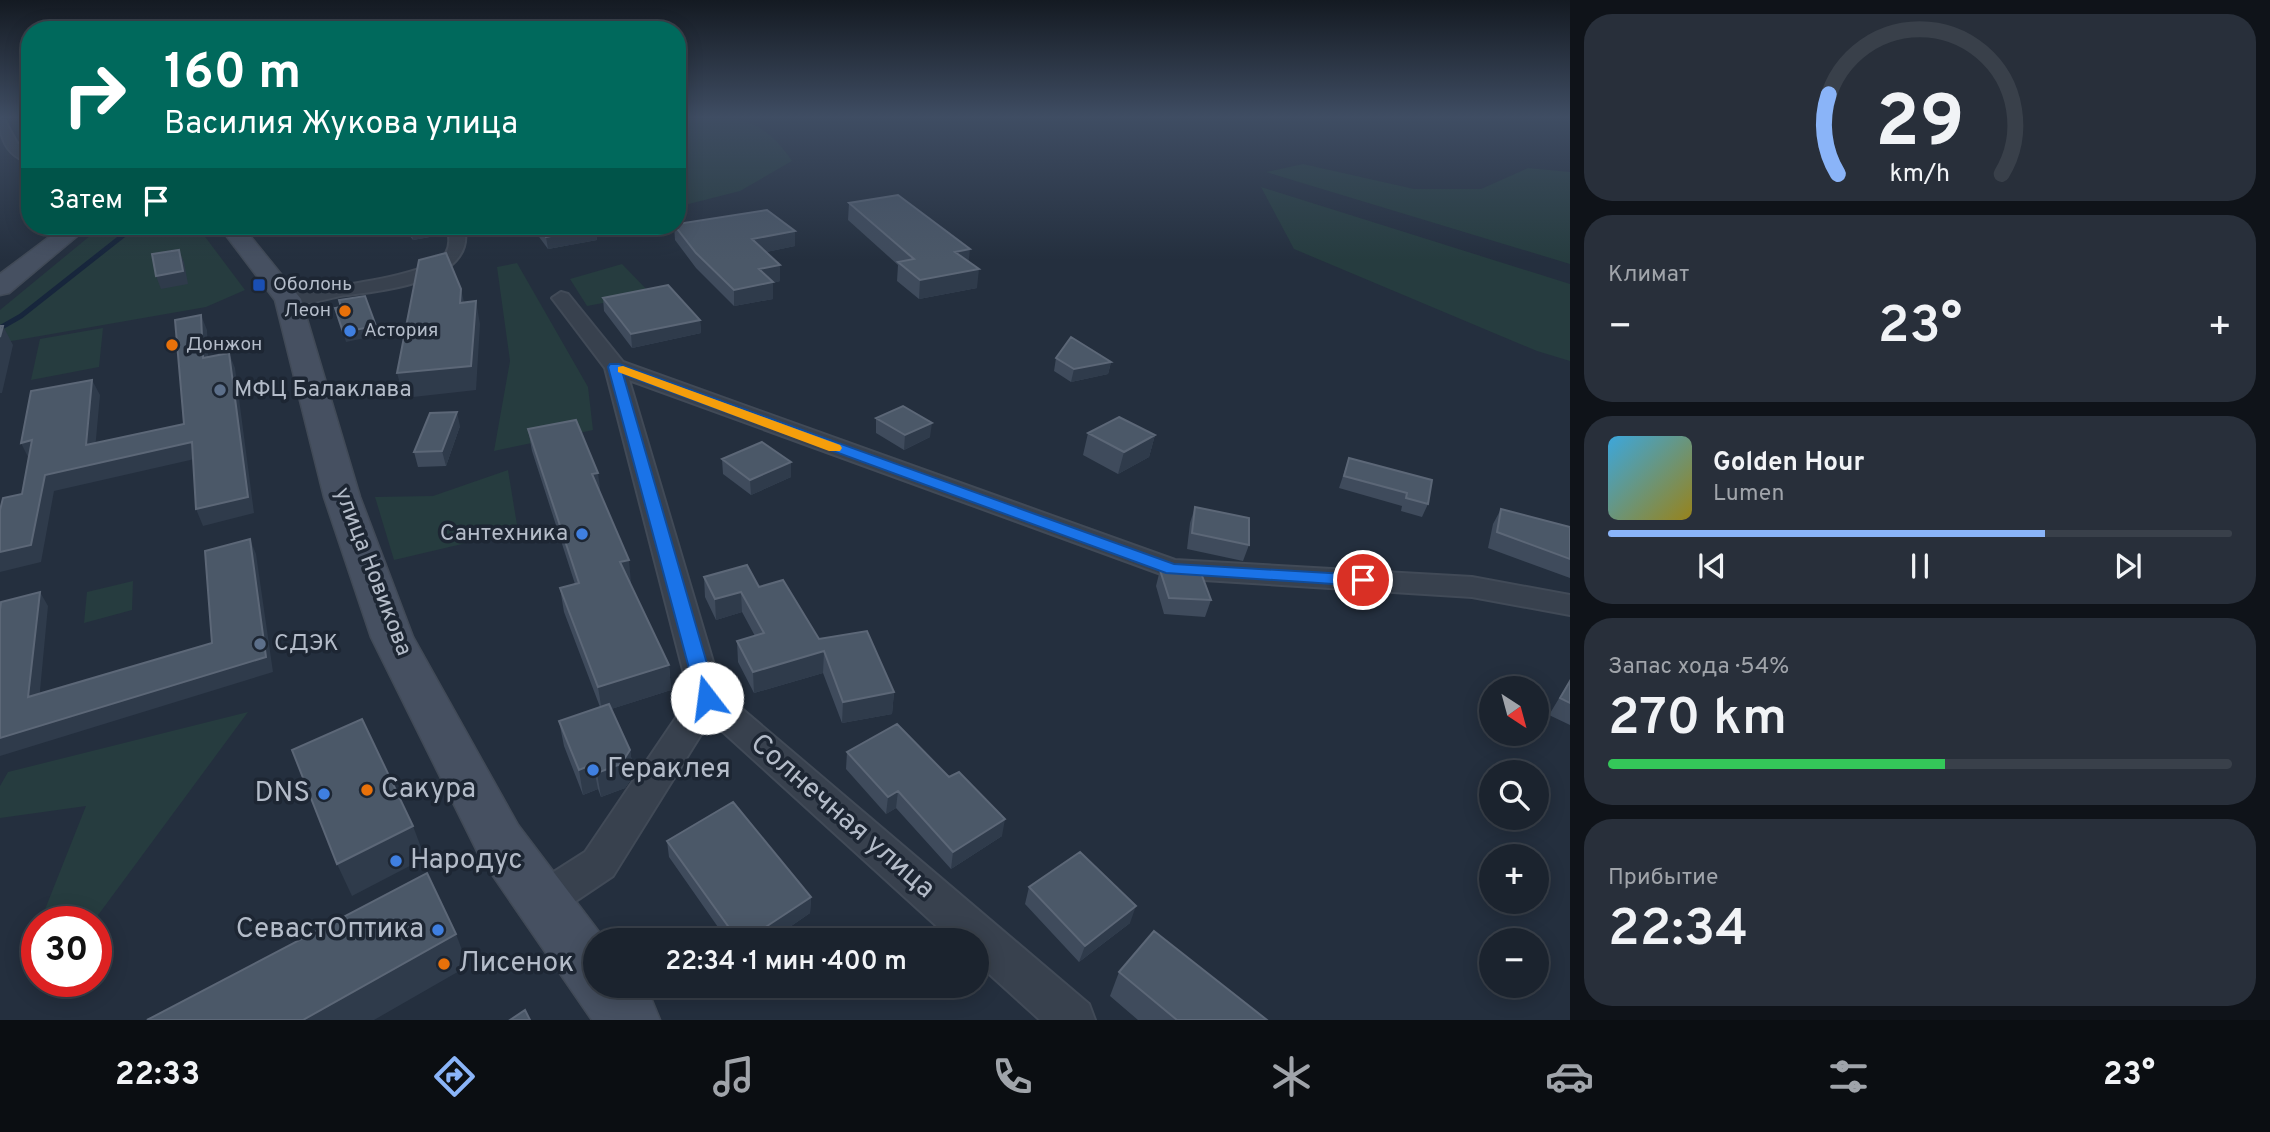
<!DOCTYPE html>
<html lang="ru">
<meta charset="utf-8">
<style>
:root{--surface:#1b232e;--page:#282f3a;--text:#f1f3f6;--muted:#a0a4aa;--line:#39404a;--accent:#8ab4f8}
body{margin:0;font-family:Overpass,sans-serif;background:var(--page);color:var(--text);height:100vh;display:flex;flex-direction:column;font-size:26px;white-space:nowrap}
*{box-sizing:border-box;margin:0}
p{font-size:23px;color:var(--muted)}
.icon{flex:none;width:38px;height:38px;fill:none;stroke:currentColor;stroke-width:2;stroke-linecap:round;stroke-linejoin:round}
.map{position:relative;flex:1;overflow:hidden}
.panel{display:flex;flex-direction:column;gap:14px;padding:14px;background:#0f1319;width:700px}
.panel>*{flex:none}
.hud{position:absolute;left:21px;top:21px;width:665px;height:214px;border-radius:28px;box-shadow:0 4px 18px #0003,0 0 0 2px var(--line);background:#00695c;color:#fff;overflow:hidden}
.needle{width:46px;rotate:144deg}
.buttons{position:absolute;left:1479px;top:676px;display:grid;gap:14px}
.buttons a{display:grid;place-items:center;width:70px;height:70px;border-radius:50%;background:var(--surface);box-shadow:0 4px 18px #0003,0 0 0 2px var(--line);font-size:35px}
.speed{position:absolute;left:21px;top:906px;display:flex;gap:14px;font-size:35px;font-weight:700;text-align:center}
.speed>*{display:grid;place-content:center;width:91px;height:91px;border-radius:50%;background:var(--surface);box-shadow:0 4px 18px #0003,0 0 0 2px var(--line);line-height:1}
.speed .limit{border:10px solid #d22;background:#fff;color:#111}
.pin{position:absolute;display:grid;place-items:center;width:60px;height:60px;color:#fff;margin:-30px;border:4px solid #fff;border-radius:50%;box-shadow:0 2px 7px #0007}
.me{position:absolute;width:77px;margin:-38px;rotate:345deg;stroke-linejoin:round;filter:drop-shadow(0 0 5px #0008)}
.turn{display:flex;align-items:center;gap:24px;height:147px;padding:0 28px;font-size:32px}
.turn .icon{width:91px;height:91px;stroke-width:2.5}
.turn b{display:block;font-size:49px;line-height:60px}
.then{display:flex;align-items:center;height:66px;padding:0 28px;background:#0003;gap:14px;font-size:26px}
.big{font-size:52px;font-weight:600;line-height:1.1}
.panel .tile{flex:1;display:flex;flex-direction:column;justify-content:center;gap:10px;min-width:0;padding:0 24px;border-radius:28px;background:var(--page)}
.panel .dial{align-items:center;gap:0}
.dial svg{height:182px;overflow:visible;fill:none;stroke:var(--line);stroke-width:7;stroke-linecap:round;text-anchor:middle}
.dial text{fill:var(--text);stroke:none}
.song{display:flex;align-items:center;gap:21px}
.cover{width:84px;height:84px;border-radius:10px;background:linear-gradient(135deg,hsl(200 70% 55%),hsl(50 70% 35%))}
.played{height:7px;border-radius:4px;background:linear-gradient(90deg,var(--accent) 70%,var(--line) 70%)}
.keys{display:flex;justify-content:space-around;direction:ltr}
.heat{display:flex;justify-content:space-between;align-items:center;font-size:38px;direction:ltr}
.charge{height:10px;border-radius:5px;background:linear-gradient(90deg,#34c759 54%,var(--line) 0)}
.trip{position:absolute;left:583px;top:928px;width:406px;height:70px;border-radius:35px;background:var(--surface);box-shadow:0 4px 18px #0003,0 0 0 2px var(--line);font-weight:600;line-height:70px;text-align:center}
.dock{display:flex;height:112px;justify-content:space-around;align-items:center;background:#0b0e12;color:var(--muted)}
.dock .icon{width:49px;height:49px}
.dock .current{color:var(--accent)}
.dock b{font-size:32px;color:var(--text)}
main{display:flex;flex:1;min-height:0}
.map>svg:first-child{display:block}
</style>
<main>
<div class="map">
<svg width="1570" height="1020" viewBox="0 0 1570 1020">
<rect width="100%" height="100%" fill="#242f3e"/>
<!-- green -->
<path fill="#263c3f" d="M677,117C731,117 759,112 792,161L740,191L677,207Z
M1303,164L1414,189H1481L1528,168L1570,172V264L1266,172Z
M1261,187L1570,284V361L1537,351L1294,249Z
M102,226H197L245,290L206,307L0,343V310Z
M517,263L588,387L593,430L494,451L510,361L497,267Z
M622,264L651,294L587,306L570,279Z
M103,328L99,367L31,380L40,339Z
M508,470L518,531L394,560L375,497L433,496Z
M133,581L132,610L84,623L87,592Z
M248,712L93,922H40L86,806L0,818V786L8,772Z"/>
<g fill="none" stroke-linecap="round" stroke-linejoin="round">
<!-- stream -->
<path stroke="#17263c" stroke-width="5" d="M0,328L21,316L135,226"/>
<defs>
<path id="minor" d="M0,120L5,121L17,143L30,152V163C8,156 0,141 0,120Z
M448,226H464C478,283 379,291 340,296C326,299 288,311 279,299L288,293C319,288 429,278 446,253C451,245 449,235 448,226Z
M561,292L568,294L623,362L1175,560L1472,577L1570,595V615L1472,597L1172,578L629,380L722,692L1089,1004L1095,1020H1040L976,962V940H952L710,720L613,876L555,915L541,920L527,915L521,902L527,889L585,852L690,697L605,368L552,298Z"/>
<path id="secondary" d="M64,226H89L9,293L0,295V274Z
M219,226H242L301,299L360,497L413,637L518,825L605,940H595V985H641L651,998L660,1020H592L480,857L371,637L324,497L275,300Z"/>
</defs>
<!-- minor casing -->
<use href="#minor" stroke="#414a57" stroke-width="4"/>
<!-- secondary casing -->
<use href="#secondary" stroke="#414a57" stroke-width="3"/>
<!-- minor -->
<use href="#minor" fill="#38414e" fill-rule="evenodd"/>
<!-- secondary -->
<use href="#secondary" fill="#465061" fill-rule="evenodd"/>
</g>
<!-- wall -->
<path fill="#3f4b5c" d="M849,203L968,261L977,288L919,299L897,281L898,265L848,220Z
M402,226H439L441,235L413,240Z
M531,226H593L595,228L597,240L548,249Z
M674,226L795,231V246L766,252L780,265V281L773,283V299L734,306L696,268L675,240Z
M603,298L700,320L701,333L632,348L604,311Z
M1056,358L1111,362L1108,374L1071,382L1054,371Z
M876,418L930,437L904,450L876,433Z
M460,426L446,466L418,467L414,452Z
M528,429L601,495L631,583L630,584L669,665L671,690L611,709L630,750L634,775L625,788L601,797L598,789L583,795L564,746L559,721L600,707L564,612L560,588L575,584L532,451Z
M1088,433L1155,435L1149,457L1118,474L1083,455Z
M1349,458L1428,504L1422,517L1401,511L1402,506L1339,488Z
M722,459L791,477L751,495L723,474Z
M1195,507L1249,545L1243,561L1187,549L1190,523Z
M1501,509L1570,527V578L1488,548L1493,524Z
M1160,570L1211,600L1205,617L1164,614L1156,586Z
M704,577L759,587L819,639L894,692L892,714L842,723L823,673L754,693L738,662L737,641L755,636L742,612L716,620L705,597Z
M1570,680V725L1549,715Z
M847,752L1002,836L951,869L896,808L886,814L846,769Z
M667,841L811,897L810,913L771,940H727L669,857Z
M1029,887L1130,923L1079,962L1025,904Z
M1119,972L1267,1020H1138L1110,996Z"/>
<!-- shaded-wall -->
<path fill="#2f3b4b" d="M410,226H439L441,235L413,240Z
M595,228L597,240L548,249L546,237Z
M795,231V246L752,255V239Z
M970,249L968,267L955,252Z
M179,250L184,262L188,284L161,289L156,276Z
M780,265V281L773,283V299L734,306V290L759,269Z
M979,269L977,288L919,299L920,280Z
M461,289L466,311L460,303Z
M476,301L480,324L476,390L404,398L397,373Z
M201,315L207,330L209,373L203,358Z
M700,320L701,333L632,348L631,334Z
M3,326L13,345L2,393H0V337Z
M376,326L379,335L346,342L343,332Z
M229,353L235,368L254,513L203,526L196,509Z
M1111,362L1108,374L1071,382L1074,369Z
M92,380L100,395L94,461L86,445Z
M457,412L460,426L446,466L442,451Z
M932,423L930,437L904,450L905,435Z
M1155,435L1149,457L1118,474L1124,452Z
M32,440L29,459L21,443Z
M192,442L199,458L54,491L41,562L0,572V552L45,475Z
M791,462V477L751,495L750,480Z
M598,473L601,496L592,474Z
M250,539L256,554L273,672L0,756V738L266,657Z
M629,560L631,583L623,586L620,562Z
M40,592L48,606L38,712L28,697Z
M741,592L742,612L716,620L715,599Z
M824,651L823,673L754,693L753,672Z
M669,665L671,690L602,712L598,687Z
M894,692L892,714L842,723L843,702Z
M630,750L634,775L625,788L601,797L597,773Z
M593,764L598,789L583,795L579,770Z
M898,791L896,808L886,814L888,797Z
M1005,819L1002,836L951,869L953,852Z
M413,826L425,858L352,896L337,864Z
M811,897L810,913L771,940H746Z
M1136,906L1130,923L1079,962L1085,946Z
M456,934L468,966L374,1020H303Z"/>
<!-- building -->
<path fill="#4b5868" stroke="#5c6777" stroke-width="2" d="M898,195L970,249L955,252L979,269L920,280L898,262L914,259L849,203Z
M767,210L795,231L752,239L780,265L759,269L773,282L734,290L696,253L675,226H677V224Z
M538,226H593L595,228L546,237Z
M179,250L183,271L156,276L152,254Z
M446,253L461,289L460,303L476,301L471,366L397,373L419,260Z
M668,285L700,320L631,334L603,298Z
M365,296L376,326L343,332L335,308L341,307L339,300Z
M201,315L203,358L229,353L248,497L196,509L192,442L45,475L31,545L0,552V510L3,498L22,494L32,440L21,443L31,391L92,380L86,445L184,424L175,320Z
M0,326H3L0,337Z
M1071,337L1111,362L1074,369L1056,358Z
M903,406L932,423L905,435L876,418Z
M457,412L442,451L414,452L430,413Z
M1119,417L1155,435L1124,452L1088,433Z
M576,420L598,473L592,474L629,560L620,562L669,665L598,687L560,588L579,583L528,429Z
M762,442L791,462L750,480L722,459Z
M1349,458L1432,480L1428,504L1406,498L1407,493L1344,476Z
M1195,507L1249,518V545L1192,533Z
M1501,509L1570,527V559L1497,532Z
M250,539L266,657L0,738V610L1,602L40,592L28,697L212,643L205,551Z
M747,565L759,587L783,580L819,639L867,631L894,692L843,702L824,651L753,672L737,641L764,633L741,592L715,599L704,577Z
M1160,570L1201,573L1211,600L1169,598Z
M1570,681V703L1560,698Z
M609,704L630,750L621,764L597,773L593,764L579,770L559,721Z
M362,719L413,826L337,864L292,750Z
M897,724L949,777L959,772L1005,819L953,852L898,791L888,797L847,752Z
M733,802L811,897L746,940H738L667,841Z
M1080,852L1136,906L1085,946L1029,887Z
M427,873L456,934L303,1020H147Z
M1154,931L1267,1020H1177L1119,972Z
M525,1010L530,1020H510Z"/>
<!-- sky -->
<linearGradient id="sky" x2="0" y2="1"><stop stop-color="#141a22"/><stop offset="0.45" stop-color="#3f4d63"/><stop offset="1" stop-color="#3f4d63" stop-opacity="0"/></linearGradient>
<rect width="1570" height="260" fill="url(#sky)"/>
<!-- route -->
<path fill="#1a73e8" stroke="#114b97" stroke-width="2" d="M610,364H619L1174,564L1363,575L1371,580L1363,586L1166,573L623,374L717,698L714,703H700L697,698L608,367Z"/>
<!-- slow -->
<path fill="#f59e0b" d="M623,366L840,445L842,448L840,451H829L618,372V367Z"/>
<!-- markers -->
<rect fill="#1a4fb4" stroke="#1d2633" stroke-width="2.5" x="252" y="278" width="14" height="14" rx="3.5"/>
<g fill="#e8710a" stroke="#1d2633" stroke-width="2.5">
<circle cx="345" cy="311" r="7"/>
<circle cx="172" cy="345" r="7"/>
<circle cx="367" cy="790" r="7"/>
<circle cx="444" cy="964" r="7"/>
</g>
<g fill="#3f7fe0" stroke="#1d2633" stroke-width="2.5">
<circle cx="350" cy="331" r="7"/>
<circle cx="582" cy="534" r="7"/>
<circle cx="593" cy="770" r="7"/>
<circle cx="324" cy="794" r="7"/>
<circle cx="396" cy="861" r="7"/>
<circle cx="438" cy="930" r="7"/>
</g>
<g fill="#5c6f8a" stroke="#1d2633" stroke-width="2.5">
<circle cx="220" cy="390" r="7"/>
<circle cx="260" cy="644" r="7"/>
</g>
<g text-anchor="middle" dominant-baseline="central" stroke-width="7" stroke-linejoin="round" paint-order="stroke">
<!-- far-poi labels -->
<g font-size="19" fill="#b4bcc9" stroke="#1d2633" text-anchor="start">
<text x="273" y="285">Оболонь</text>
<text x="331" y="311" text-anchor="end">Леон</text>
<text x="364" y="331">Астория</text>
<text x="186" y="345">Донжон</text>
</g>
<!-- poi labels -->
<g font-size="23" fill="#b4bcc9" stroke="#1d2633" text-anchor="start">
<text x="234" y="390">МФЦ Балаклава</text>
<text x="568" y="534" text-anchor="end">Сантехника</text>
<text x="274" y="644">СДЭК</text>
</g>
<!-- street labels -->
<g font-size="23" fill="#b4bcc9" stroke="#1d2633">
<text transform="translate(372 572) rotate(69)">улица Новикова</text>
</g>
<!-- near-poi labels -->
<g font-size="28" fill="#b4bcc9" stroke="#1d2633" text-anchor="start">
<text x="607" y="770">Гераклея</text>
<text x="381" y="790">Сакура</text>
<text x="310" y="794" text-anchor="end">DNS</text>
<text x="410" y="861">Народус</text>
<text x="424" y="930" text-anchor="end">СевастОптика</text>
<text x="458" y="964">Лисенок</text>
</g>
<!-- near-street labels -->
<g font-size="28" fill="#b4bcc9" stroke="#1d2633">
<text transform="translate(842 817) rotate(41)">Солнечная улица</text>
</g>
</g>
</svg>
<div class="buttons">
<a><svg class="needle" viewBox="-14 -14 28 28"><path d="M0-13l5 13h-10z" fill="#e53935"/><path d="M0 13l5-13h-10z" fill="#a0a4aa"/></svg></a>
<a><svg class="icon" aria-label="search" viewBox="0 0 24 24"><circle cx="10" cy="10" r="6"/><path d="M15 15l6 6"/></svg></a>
<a>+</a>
<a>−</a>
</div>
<div class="speed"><div class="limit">30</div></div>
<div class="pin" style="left:1363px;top:580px;background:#d93025"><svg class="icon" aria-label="arrive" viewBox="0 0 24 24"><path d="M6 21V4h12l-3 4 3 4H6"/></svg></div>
<svg class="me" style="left:707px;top:698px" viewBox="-20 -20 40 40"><circle r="19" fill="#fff"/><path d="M0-13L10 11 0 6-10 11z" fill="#1a73e8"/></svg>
<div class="trip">22:34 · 1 мин · 400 m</div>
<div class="hud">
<div class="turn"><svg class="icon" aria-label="right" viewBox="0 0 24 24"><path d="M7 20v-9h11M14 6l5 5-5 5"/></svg><div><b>160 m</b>Василия Жукова улица</div></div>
<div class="then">Затем<svg class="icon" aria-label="arrive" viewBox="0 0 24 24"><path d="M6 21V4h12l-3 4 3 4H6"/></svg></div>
</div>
</div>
<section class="panel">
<div class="tile dial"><svg viewBox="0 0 100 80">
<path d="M14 69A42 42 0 1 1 86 69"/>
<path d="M14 69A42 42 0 0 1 10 34" stroke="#8ab4f8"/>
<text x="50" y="56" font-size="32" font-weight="700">29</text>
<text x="50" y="72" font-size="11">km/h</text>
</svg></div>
<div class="tile"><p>Климат</p>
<div class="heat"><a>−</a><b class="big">23°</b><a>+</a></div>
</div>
<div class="tile">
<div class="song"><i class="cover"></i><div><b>Golden Hour</b><p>Lumen</p></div></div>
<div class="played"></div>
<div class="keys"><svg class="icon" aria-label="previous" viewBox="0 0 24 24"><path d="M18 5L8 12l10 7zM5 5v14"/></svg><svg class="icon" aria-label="pause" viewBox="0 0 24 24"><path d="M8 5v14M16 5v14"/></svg><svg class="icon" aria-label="next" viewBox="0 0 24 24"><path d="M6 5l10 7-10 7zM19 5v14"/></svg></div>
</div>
<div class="tile"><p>Запас хода · 54%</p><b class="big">270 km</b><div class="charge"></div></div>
<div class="tile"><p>Прибытие</p><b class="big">22:34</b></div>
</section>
</main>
<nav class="dock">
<b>22:33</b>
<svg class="icon current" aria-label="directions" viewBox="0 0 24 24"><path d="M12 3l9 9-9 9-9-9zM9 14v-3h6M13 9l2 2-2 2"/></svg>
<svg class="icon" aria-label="music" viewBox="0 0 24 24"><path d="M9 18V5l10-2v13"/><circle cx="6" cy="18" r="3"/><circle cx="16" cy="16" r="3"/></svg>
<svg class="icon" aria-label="phone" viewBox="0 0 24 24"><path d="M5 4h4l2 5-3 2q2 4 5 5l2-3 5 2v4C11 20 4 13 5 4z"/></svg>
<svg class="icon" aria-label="climate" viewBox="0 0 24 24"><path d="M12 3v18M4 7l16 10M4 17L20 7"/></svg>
<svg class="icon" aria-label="car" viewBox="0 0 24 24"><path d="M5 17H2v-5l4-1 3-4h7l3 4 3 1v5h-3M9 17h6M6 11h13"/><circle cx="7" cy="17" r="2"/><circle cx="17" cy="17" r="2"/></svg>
<svg class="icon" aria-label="filters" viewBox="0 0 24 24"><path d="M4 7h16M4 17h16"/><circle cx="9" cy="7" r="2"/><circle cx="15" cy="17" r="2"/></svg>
<b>23°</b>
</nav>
